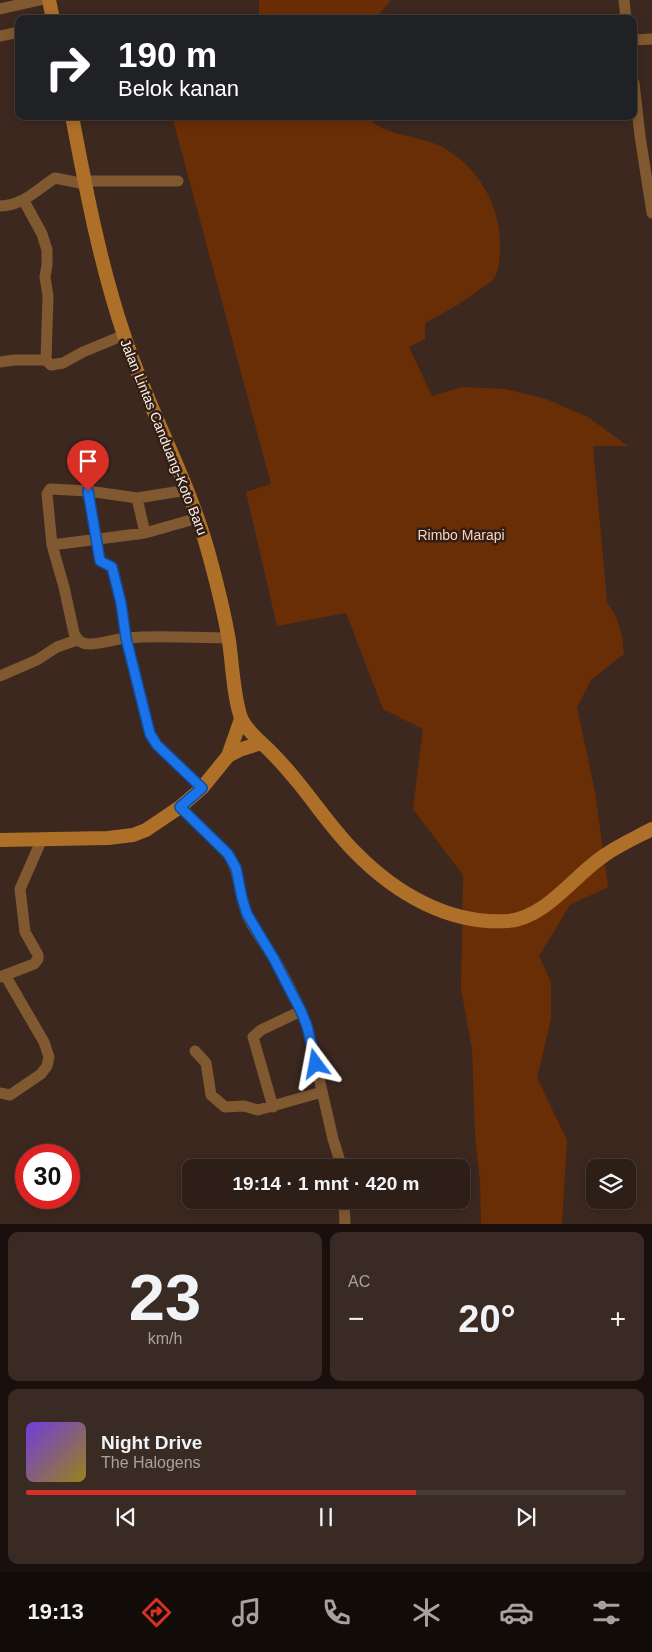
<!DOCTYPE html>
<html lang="id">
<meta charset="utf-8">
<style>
:root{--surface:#2d1e17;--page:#392b24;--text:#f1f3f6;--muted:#a7a2a1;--line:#483c36;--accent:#d93025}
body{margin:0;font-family:Arial,sans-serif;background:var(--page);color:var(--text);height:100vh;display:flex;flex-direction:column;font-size:19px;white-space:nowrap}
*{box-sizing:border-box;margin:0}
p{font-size:16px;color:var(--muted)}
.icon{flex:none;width:28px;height:28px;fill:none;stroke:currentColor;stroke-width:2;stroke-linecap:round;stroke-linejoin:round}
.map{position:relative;height:1224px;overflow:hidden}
.side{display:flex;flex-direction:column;gap:8px;padding:8px;background:#19100d;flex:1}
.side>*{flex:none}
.banner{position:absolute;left:15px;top:15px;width:622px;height:105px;border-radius:10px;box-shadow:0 2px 12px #0003,0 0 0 1px var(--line);background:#202124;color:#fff;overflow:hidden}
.controls{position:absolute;left:586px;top:1159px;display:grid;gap:10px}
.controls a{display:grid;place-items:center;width:50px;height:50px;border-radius:10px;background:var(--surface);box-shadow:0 2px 12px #0003,0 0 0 1px var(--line);font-size:25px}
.speed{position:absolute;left:15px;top:1144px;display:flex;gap:10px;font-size:25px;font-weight:700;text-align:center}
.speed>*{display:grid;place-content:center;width:65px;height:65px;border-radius:50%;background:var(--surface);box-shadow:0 2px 12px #0003,0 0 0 1px var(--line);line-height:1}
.speed .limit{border:8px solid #d22;background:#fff;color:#111}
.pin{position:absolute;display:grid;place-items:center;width:42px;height:42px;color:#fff;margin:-51px -21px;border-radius:50% 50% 50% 0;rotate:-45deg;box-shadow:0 0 5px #0007}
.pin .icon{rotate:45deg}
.me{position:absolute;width:55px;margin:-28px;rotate:347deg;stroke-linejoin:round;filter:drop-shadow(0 0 4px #0008)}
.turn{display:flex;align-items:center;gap:18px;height:105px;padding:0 20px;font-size:22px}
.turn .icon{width:65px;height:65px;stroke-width:2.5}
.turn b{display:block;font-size:35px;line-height:42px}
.big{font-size:38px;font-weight:700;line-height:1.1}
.side .tile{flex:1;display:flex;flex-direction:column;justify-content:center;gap:8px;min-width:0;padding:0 18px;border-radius:10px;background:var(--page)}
.side .dial{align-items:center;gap:0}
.dial b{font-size:65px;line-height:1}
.song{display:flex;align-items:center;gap:15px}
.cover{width:60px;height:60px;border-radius:8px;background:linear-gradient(135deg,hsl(260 70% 55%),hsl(50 70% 35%))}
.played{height:5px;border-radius:2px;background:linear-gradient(90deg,var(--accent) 65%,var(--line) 65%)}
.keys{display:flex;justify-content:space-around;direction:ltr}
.heat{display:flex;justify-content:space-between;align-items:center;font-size:28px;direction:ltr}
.side .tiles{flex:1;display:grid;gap:8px;grid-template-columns:1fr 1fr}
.tile:last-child{grid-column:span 2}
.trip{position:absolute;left:182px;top:1159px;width:288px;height:50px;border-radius:10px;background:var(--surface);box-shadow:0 2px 12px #0003,0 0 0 1px var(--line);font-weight:700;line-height:50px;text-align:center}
.dock{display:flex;height:80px;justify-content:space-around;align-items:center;background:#120c09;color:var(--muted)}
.dock .icon{width:35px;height:35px}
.dock .active{color:var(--accent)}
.dock b{font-size:22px;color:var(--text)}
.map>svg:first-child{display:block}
</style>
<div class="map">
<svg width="652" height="1225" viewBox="0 0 652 1225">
<rect width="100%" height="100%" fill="#3c281f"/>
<!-- green -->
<path fill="#6a2e06" d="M259,0H391L375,19H259Z
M172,116H365C390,139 414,133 442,147C478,166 501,206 500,247C500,256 499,269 495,277C493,281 487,284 483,287C464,302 447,311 425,323V339L409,347L432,396L462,387L505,389L546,399L588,417L628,446H593L607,602C620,621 622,632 624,654L591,680L577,707L595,792L608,887L570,905L539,956L551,982V1019L537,1078L567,1140L562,1224H481L480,1183L475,1134L472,1049L461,989L463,875L413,809L423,729L383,709L346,613L277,626L246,492L271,484Z"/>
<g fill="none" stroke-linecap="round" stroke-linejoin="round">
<!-- minor -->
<path stroke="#805930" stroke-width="11" d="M624,0L626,19
M0,9L40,0
M0,36L19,32
M634,40L652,39
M634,83L640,136L652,213
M85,181H178
M24,201L42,234L47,250V265L45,277L48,296L46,360
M0,206C24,205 36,190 55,178L85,184
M0,362L14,360H46L51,365L63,363L83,352L124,335
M188,490L137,498L88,491L50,489L47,494L52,545L64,587L74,633C77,640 81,644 89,644C101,644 114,639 127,638C160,635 195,638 228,638
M88,491L100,561L112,567L121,603L126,638L150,734L157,745L202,788
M137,498L145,533
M52,545L145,533L198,518
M0,676L37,660L57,647L77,640
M180,807L228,854C241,874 238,895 248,917C255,932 266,945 275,960C287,981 298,1003 307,1026L333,1139L342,1168
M0,977L34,964L38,959V955L25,932L20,889L42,839
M195,1051L206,1063L211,1095L225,1107L244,1106L258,1110L322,1092
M0,1093L10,1095L41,1074L47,1066L49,1057L44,1042L5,975
M273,1107L253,1037L261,1030L301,1011
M344,1200L345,1225"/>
<!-- secondary -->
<path stroke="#ae7028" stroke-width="14" d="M49,0L53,19
M72,116C86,190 100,264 124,335C148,409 187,476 208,551C216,580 224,611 229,641C232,661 234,703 242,720C248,732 260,741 269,750C279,760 288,770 296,780C316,804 333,830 355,852C395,893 449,925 508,921C545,918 573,877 602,857C617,846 635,838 652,829
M228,756L239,750L261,743
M0,840L108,838L133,835L146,830L180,807L202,788L228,756L241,719"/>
</g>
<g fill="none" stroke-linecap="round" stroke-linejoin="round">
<defs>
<path id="route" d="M88,491L100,561L112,567L121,603L126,638L150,734L157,745L202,788L180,807L228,854L236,868L242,898L247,914L274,959L301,1011L307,1026L316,1064"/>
</defs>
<!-- route casing -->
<use href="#route" stroke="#114b97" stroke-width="12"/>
<!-- route -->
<use href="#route" stroke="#1a73e8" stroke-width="9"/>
</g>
<g text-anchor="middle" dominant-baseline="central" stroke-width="5" stroke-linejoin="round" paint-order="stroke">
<!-- street labels -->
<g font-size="14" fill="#fdf0e9" stroke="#311f15">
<text transform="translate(164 437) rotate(68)">Jalan Lintas Canduang-Koto Baru</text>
</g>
<!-- park labels -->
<g font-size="14" fill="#fdd2bd" stroke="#311f15">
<text x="461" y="535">Rimbo Marapi</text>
</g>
</g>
</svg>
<div class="controls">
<a><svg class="icon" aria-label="layers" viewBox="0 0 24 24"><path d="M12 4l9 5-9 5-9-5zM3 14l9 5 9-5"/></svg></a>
</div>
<div class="speed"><div class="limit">30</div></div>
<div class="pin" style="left:88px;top:491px;background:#d93025"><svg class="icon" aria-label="arrive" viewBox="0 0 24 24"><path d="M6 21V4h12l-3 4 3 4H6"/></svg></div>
<svg class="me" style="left:316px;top:1064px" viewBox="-20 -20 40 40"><path d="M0-17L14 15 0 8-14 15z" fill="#1a73e8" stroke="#fff" stroke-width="4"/></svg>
<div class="trip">19:14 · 1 mnt · 420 m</div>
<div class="banner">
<div class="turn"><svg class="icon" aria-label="right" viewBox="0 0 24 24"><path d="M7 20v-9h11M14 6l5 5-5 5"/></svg><div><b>190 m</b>Belok kanan</div></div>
</div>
</div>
<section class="side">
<div class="tiles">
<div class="tile dial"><b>23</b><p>km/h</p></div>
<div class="tile"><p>AC</p>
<div class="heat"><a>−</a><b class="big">20°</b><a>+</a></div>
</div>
<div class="tile">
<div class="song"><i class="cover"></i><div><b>Night Drive</b><p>The Halogens</p></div></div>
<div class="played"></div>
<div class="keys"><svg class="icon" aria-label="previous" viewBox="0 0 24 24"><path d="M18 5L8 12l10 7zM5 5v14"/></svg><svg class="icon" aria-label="pause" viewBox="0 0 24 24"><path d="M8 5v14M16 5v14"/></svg><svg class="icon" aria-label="next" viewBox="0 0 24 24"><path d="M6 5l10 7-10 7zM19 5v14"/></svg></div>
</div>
</div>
</section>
<nav class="dock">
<b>19:13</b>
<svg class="icon active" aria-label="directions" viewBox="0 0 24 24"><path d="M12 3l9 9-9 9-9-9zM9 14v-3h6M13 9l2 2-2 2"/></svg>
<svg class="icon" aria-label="music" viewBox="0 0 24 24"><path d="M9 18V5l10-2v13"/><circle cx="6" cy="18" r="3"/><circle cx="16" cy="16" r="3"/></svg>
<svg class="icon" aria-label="phone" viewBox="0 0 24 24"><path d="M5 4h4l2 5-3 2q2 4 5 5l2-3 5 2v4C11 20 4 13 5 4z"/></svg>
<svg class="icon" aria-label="climate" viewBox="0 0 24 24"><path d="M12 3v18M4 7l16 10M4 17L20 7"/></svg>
<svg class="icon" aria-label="car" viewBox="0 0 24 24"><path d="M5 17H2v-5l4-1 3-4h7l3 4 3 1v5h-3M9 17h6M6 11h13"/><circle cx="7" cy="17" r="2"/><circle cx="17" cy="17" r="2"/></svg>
<svg class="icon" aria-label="filters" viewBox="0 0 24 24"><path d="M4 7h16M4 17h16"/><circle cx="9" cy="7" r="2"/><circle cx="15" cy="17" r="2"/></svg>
</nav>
